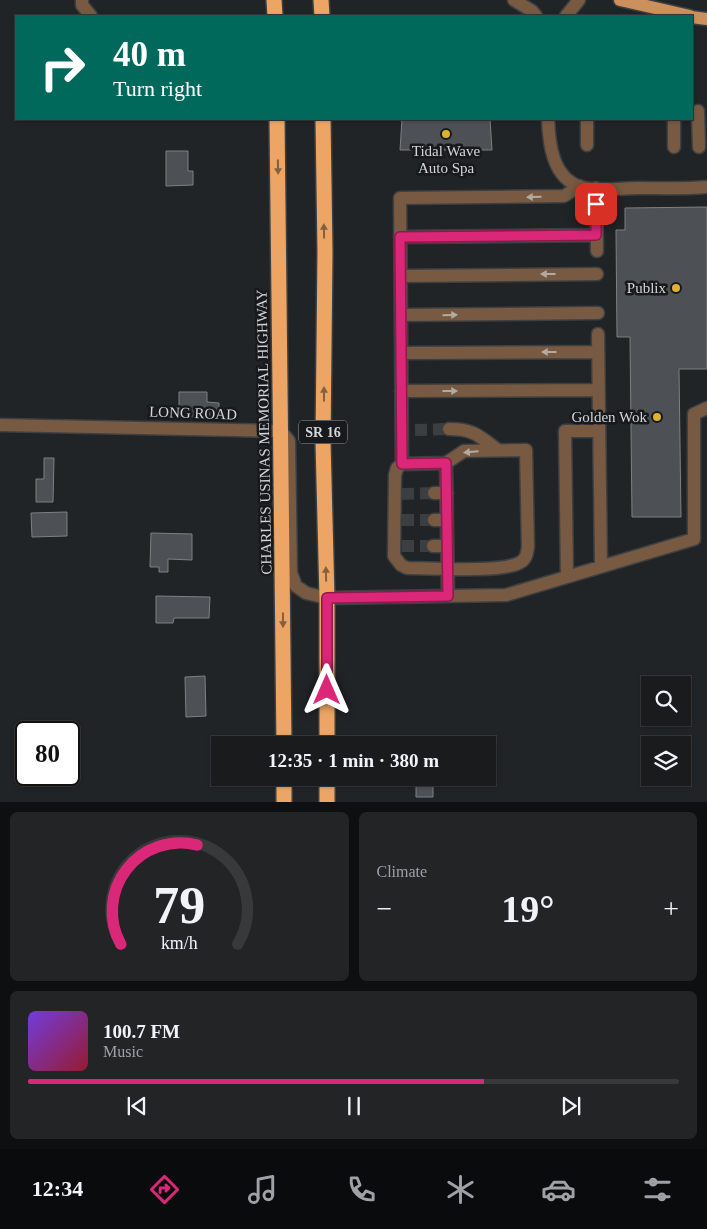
<!DOCTYPE html>
<meta charset="utf-8">
<style>
:root{--surface:#191b1d;--page:#222426;--text:#f1f3f6;--muted:#9fa1a4;--line:#37393b;--accent:#db2777}
body{margin:0;font-family:Georgia,serif;background:var(--page);color:var(--text);height:100vh;display:flex;flex-direction:column;font-size:19px;white-space:nowrap}
*{box-sizing:border-box;margin:0}
p{font-size:16px;color:var(--muted)}
.icon{flex:none;width:28px;height:28px;fill:none;stroke:currentColor;stroke-width:2;stroke-linecap:round;stroke-linejoin:round}
.map{position:relative;height:802px;overflow:hidden}
.details{display:flex;flex-direction:column;gap:10px;padding:10px;background:#0e0f10;flex:1}
.details>*{flex:none}
.guide{position:absolute;left:15px;top:15px;width:678px;height:105px;border-radius:0px;box-shadow:0 1px 4px #0004,0 0 0 1px var(--line);background:#00695c;color:#fff;overflow:hidden}
.fabs{position:absolute;left:641px;top:676px;display:grid;gap:10px}
.fabs a{display:grid;place-items:center;width:50px;height:50px;border-radius:0px;background:var(--surface);box-shadow:0 1px 4px #0004,0 0 0 1px var(--line);font-size:25px}
.speed{position:absolute;left:15px;top:721px;display:flex;gap:10px;font-size:25px;font-weight:700;text-align:center}
.speed>*{display:grid;place-content:center;width:65px;height:65px;border-radius:50%;background:var(--surface);box-shadow:0 1px 4px #0004,0 0 0 1px var(--line);line-height:1}
.speed .limit{border:2px solid #111;border-radius:8px;background:#fff;color:#111}
.pin{position:absolute;display:grid;place-items:center;width:42px;height:42px;color:#fff;margin:-21px;border-radius:10px;box-shadow:0 2px 8px #0006}
.me{position:absolute;width:55px;margin:-28px;rotate:0deg;stroke-linejoin:round;filter:drop-shadow(0 0 4px #0008)}
.turn{display:flex;align-items:center;gap:18px;height:105px;padding:0 15px;font-size:22px}
.turn .icon{width:65px;height:65px;stroke-width:2.5}
.turn b{display:block;font-size:35px;line-height:42px}
.big{font-size:38px;font-weight:700;line-height:1.1}
.details .widget{flex:1;display:flex;flex-direction:column;justify-content:center;gap:8px;min-width:0;padding:0 18px;border-radius:8px;background:var(--page)}
.details .dial{align-items:center;gap:0}
.dial svg{height:130px;overflow:visible;fill:none;stroke:var(--line);stroke-width:7;stroke-linecap:round;text-anchor:middle}
.dial text{fill:var(--text);stroke:none}
.song{display:flex;align-items:center;gap:15px}
.cover{width:60px;height:60px;border-radius:8px;background:linear-gradient(135deg,hsl(260 70% 55%),hsl(350 70% 35%))}
.played{height:5px;border-radius:2px;background:linear-gradient(90deg,var(--accent) 70%,var(--line) 70%)}
.keys{display:flex;justify-content:space-around;direction:ltr}
.heat{display:flex;justify-content:space-between;align-items:center;font-size:28px;direction:ltr}
.details .tiles{flex:1;display:grid;gap:10px;grid-template-columns:1fr 1fr}
.widget:last-child{grid-column:span 2}
.trip{position:absolute;left:211px;top:736px;width:285px;height:50px;border-radius:0px;background:var(--surface);box-shadow:0 1px 4px #0004,0 0 0 1px var(--line);font-weight:700;line-height:50px;text-align:center}
.tab-bar{display:flex;height:80px;justify-content:space-around;align-items:center;background:#0a0b0c;color:var(--muted)}
.tab-bar .icon{width:35px;height:35px}
.tab-bar .on{color:var(--accent)}
.tab-bar b{font-size:22px;color:var(--text)}
.map>svg:first-child{display:block}
</style>
<div class="map">
<svg width="707" height="802" viewBox="0 0 707 802">
<rect width="100%" height="100%" fill="#212427"/>
<!-- building -->
<path fill="#4d5054" stroke="#7d8085" d="M402,119H490L492,150H400Z
M166,151H188V171H193V185L166,186Z
M707,207V369H679L681,517H632L630,337H617L616,230H625V208Z
M179,392H207V402L219,403V417H179Z
M44,458H54L53,502H36V479H44Z
M67,512V536L32,537L31,513Z
M151,533L192,534V560L168,559V572H159V567H150Z
M156,596L210,597L209,618H174L173,623H156Z
M205,676L206,716L186,717L185,677Z
M416,778H433V797H416Z"/>
<g fill="none" stroke-linecap="round" stroke-linejoin="round">
<!-- minor-tunnel -->
<path stroke="#3c3f41" stroke-width="12" stroke-dasharray="12 6" stroke-linecap="butt" d="M415,430L449,429
M402,494L434,493
M402,520H434
M402,546H433"/>
<defs>
<path id="minor" d="M82,0V5L91,16
M514,0L532,11L536,16
M566,16L579,0
M698,111L699,147
M548,119C549,143 552,178 581,187C598,192 620,188 638,188C661,188 684,189 707,187
M587,119V145
M674,147V119
M596,188L597,251
M400,237L596,235
M401,276L597,274
M401,315L598,313
M598,334L601,566
M401,353L598,352
M401,391L598,390
M0,425L281,431L289,441L291,573L296,586L306,593L327,598L506,595L694,539V414L707,408
M449,429C474,429 479,436 498,450
M402,464L397,468L395,475L394,556L401,565L407,568C431,568 500,573 519,563C526,560 527,554 528,547L526,450L464,451L446,463
M434,493H447
M434,520H447
M433,546H447
M567,577L565,431H599
M448,596L446,463L402,464L400,198L564,196L580,186"/>
<path id="major" d="M620,0L690,16
M691,17L707,19"/>
<path id="highway" d="M274,0L275,16
M321,0L322,16
M277,119L284,745
M323,119L325,252L323,442L327,598V745
M284,778V802
M327,778V802"/>
</defs>
<!-- minor casing -->
<use href="#minor" stroke="#3d4043" stroke-width="15"/>
<!-- major casing -->
<use href="#major" stroke="#3d4043" stroke-width="15"/>
<!-- highway casing -->
<use href="#highway" stroke="#3d4043" stroke-width="18"/>
<!-- minor -->
<use href="#minor" stroke="#775a41" stroke-width="12"/>
<!-- major -->
<use href="#major" stroke="#cb905b" stroke-width="12"/>
<!-- highway -->
<use href="#highway" stroke="#eca564" stroke-width="15"/>
</g>
<!-- one-way arrows -->
<defs><path id="oneway-solid" d="M-6-.8H1V-3.2L6.5 0L1 3.2V.8H-6Z" transform="scale(1.25)"/></defs>
<g fill="#826040">
<use href="#oneway-solid" transform="translate(278 167) rotate(89)"/>
<use href="#oneway-solid" transform="translate(324 231) rotate(-91)"/>
<use href="#oneway-solid" transform="translate(324 394) rotate(-90)"/>
<use href="#oneway-solid" transform="translate(326 574) rotate(-91)"/>
<use href="#oneway-solid" transform="translate(283 620) rotate(90)"/>
</g>
<g fill="#b3aaa2">
<use href="#oneway-solid" transform="translate(534 197) rotate(179)"/>
<use href="#oneway-solid" transform="translate(548 274) rotate(180)"/>
<use href="#oneway-solid" transform="translate(450 315) rotate(-1)"/>
<use href="#oneway-solid" transform="translate(549 352) rotate(180)"/>
<use href="#oneway-solid" transform="translate(450 391)"/>
<use href="#oneway-solid" transform="translate(471 452) rotate(175)"/>
</g>
<g fill="none" stroke-linecap="round" stroke-linejoin="round">
<defs>
<path id="route" d="M327,690V598L448,596L446,463L402,464L400,237L596,235V204"/>
</defs>
<!-- route casing -->
<use href="#route" stroke="#8e194d" stroke-width="12"/>
<!-- route -->
<use href="#route" stroke="#db2777" stroke-width="9"/>
</g>
<!-- markers -->
<g fill="#e1af34" stroke="#171a1d" stroke-width="2">
<circle cx="446" cy="134" r="5"/>
<circle cx="676" cy="288" r="5"/>
<circle cx="657" cy="417" r="5"/>
</g>
<g text-anchor="middle" dominant-baseline="central" stroke-width="5" stroke-linejoin="round" paint-order="stroke">
<!-- shield labels -->
<rect fill="#171a1d" stroke="#9b9d9f" stroke-width="1" x="299" y="420.5" width="48" height="23" rx="4"/>
<g font-size="14" font-weight="bold" fill="#d3d5d7">
<text x="323" y="432">SR 16</text>
</g>
<!-- poi labels -->
<g font-size="15" fill="#d3d5d7" stroke="#171a1d" text-anchor="end">
<text x="446" y="151" text-anchor="middle">Tidal Wave<tspan x="446" dy="17">Auto Spa</tspan></text>
<text x="666" y="288">Publix</text>
<text x="647" y="417">Golden Wok</text>
</g>
<!-- street labels -->
<g font-size="15" fill="#d3d5d7" stroke="#171a1d">
<text transform="translate(193 413) rotate(2)">LONG ROAD</text>
<text transform="translate(264 432) rotate(-91)">CHARLES USINAS MEMORIAL HIGHWAY</text>
</g>
</g>
</svg>
<div class="fabs">
<a><svg class="icon" aria-label="search" viewBox="0 0 24 24"><circle cx="10" cy="10" r="6"/><path d="M15 15l6 6"/></svg></a>
<a><svg class="icon" aria-label="layers" viewBox="0 0 24 24"><path d="M12 4l9 5-9 5-9-5zM3 14l9 5 9-5"/></svg></a>
</div>
<div class="speed"><div class="limit">80</div></div>
<div class="pin" style="left:596px;top:204px;background:#d93025"><svg class="icon" aria-label="arrive" viewBox="0 0 24 24"><path d="M6 21V4h12l-3 4 3 4H6"/></svg></div>
<svg class="me" style="left:327px;top:690px" viewBox="-20 -20 40 40"><path d="M0-17L14 15 0 8-14 15z" fill="#db2777" stroke="#fff" stroke-width="4"/></svg>
<div class="trip">12:35 · 1 min · 380 m</div>
<div class="guide">
<div class="turn"><svg class="icon" aria-label="right" viewBox="0 0 24 24"><path d="M7 20v-9h11M14 6l5 5-5 5"/></svg><div><b>40 m</b>Turn right</div></div>
</div>
</div>
<section class="details">
<div class="tiles">
<div class="widget dial"><svg viewBox="0 0 100 80">
<path d="M14 69A42 42 0 1 1 86 69"/>
<path d="M14 69A42 42 0 0 1 61 8" stroke="#db2777"/>
<text x="50" y="56" font-size="32" font-weight="700">79</text>
<text x="50" y="72" font-size="11">km/h</text>
</svg></div>
<div class="widget"><p>Climate</p>
<div class="heat"><a>−</a><b class="big">19°</b><a>+</a></div>
</div>
<div class="widget">
<div class="song"><i class="cover"></i><div><b>100.7 FM</b><p>Music</p></div></div>
<div class="played"></div>
<div class="keys"><svg class="icon" aria-label="previous" viewBox="0 0 24 24"><path d="M18 5L8 12l10 7zM5 5v14"/></svg><svg class="icon" aria-label="pause" viewBox="0 0 24 24"><path d="M8 5v14M16 5v14"/></svg><svg class="icon" aria-label="next" viewBox="0 0 24 24"><path d="M6 5l10 7-10 7zM19 5v14"/></svg></div>
</div>
</div>
</section>
<nav class="tab-bar">
<b>12:34</b>
<svg class="icon on" aria-label="directions" viewBox="0 0 24 24"><path d="M12 3l9 9-9 9-9-9zM9 14v-3h6M13 9l2 2-2 2"/></svg>
<svg class="icon" aria-label="music" viewBox="0 0 24 24"><path d="M9 18V5l10-2v13"/><circle cx="6" cy="18" r="3"/><circle cx="16" cy="16" r="3"/></svg>
<svg class="icon" aria-label="phone" viewBox="0 0 24 24"><path d="M5 4h4l2 5-3 2q2 4 5 5l2-3 5 2v4C11 20 4 13 5 4z"/></svg>
<svg class="icon" aria-label="climate" viewBox="0 0 24 24"><path d="M12 3v18M4 7l16 10M4 17L20 7"/></svg>
<svg class="icon" aria-label="car" viewBox="0 0 24 24"><path d="M5 17H2v-5l4-1 3-4h7l3 4 3 1v5h-3M9 17h6M6 11h13"/><circle cx="7" cy="17" r="2"/><circle cx="17" cy="17" r="2"/></svg>
<svg class="icon" aria-label="filters" viewBox="0 0 24 24"><path d="M4 7h16M4 17h16"/><circle cx="9" cy="7" r="2"/><circle cx="15" cy="17" r="2"/></svg>
</nav>
